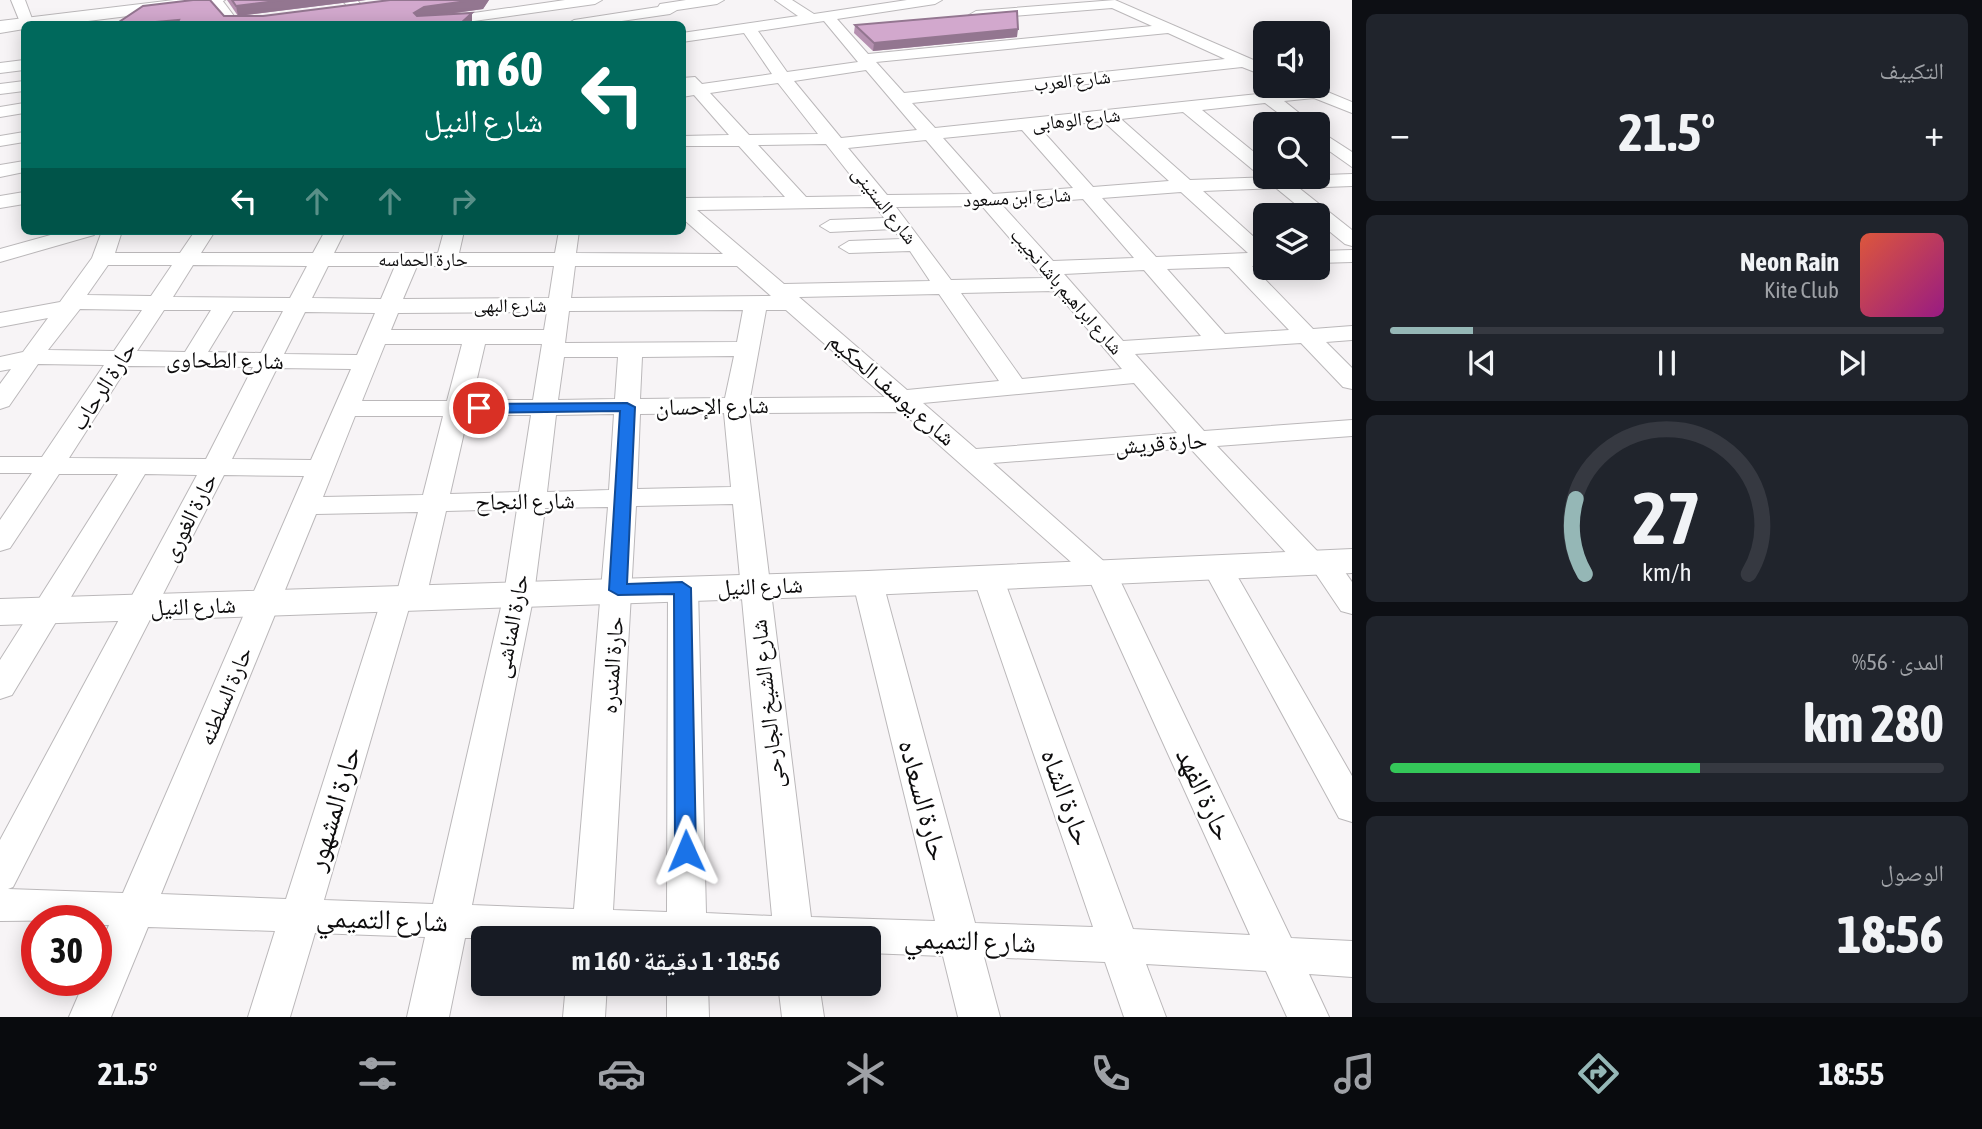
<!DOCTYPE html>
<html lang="ar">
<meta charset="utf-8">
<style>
:root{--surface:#171b24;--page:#20242c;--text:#f1f3f6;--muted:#9ea1a6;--line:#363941;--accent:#95b7b6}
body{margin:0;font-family:"Asap Condensed","Noto Naskh Arabic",sans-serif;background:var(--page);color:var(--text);direction:rtl;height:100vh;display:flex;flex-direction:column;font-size:26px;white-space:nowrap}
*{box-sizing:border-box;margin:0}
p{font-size:23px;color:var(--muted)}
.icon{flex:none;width:38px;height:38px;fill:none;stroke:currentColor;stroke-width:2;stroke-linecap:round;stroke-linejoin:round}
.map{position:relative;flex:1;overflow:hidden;direction:ltr}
.side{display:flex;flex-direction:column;gap:14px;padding:14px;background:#0d0f14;width:630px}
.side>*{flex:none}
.hud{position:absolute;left:21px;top:21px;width:665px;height:214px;border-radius:10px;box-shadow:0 4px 18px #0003;direction:rtl;background:#00695c;color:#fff;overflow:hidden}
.controls{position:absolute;left:1253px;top:21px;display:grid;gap:14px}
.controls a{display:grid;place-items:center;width:77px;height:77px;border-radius:10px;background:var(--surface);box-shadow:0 4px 18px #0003;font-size:35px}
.speed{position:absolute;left:21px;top:905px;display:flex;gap:14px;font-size:35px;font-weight:700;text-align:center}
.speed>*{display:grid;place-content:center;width:91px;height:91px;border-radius:50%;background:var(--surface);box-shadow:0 4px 18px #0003;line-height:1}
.speed .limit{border:10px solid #d22;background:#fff;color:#111}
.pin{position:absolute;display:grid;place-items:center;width:60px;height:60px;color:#fff;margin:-30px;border:4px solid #fff;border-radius:50%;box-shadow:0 2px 7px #0007}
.me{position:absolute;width:77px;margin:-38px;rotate:359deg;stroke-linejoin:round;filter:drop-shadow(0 0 5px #0008)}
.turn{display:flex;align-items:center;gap:24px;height:147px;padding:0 28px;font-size:32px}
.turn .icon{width:91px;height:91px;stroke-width:2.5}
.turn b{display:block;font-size:49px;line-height:60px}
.lanes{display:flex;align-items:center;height:66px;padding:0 28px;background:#0003;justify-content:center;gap:35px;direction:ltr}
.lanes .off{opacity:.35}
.big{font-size:52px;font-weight:700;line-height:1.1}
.side .tile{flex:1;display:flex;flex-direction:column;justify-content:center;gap:10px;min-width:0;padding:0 24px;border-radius:10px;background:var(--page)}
.side .dial{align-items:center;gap:0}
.dial svg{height:182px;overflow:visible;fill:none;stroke:var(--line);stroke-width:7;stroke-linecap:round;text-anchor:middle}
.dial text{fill:var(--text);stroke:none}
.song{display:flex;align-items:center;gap:21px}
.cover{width:84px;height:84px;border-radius:10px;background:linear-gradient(135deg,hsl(10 70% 55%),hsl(310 70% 35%))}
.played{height:7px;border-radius:4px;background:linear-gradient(90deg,var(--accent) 15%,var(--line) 15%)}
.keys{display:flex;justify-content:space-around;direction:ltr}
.heat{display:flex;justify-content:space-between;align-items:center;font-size:38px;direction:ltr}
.charge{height:10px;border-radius:5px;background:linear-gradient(90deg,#34c759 56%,var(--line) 0)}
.trip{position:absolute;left:471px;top:926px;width:410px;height:70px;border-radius:10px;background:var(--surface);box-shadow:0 4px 18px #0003;font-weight:700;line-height:70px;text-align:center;direction:rtl}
.dock{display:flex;height:112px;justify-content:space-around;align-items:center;background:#090b0e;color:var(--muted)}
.dock .icon{width:49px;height:49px}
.dock .current{color:var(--accent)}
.dock b{font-size:32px;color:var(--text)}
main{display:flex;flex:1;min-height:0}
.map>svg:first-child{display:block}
</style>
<main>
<section class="side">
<div class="tile"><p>التكييف</p>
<div class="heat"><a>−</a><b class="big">21.5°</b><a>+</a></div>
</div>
<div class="tile">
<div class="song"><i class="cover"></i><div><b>Neon Rain</b><p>Kite Club</p></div></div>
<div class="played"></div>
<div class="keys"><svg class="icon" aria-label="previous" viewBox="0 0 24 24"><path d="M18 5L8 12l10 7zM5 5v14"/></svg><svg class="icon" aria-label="pause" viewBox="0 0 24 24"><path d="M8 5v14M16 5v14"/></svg><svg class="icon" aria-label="next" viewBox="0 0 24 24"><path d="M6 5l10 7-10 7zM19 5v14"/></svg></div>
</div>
<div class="tile dial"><svg viewBox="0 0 100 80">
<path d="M14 69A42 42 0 1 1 86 69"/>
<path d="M14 69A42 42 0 0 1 10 36" stroke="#95b7b6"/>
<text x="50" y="56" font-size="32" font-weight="700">27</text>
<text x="50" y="72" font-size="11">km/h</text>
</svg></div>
<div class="tile"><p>المدى · 56%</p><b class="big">280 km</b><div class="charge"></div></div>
<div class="tile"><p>الوصول</p><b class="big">18:56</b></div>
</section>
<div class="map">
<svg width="1352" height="1017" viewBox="0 0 1352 1017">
<rect width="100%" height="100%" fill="#f7f4f6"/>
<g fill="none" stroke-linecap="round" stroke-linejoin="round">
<defs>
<path id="minor" d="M11,0H25L34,24L22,27Z
M208,0H222L240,24H226Z
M342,0H357L377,24H363Z
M565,0H602L595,4L452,24H418L425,20Z
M686,0H724L717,4L677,10L670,14L601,24H567L574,20L658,7L660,4Z
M775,0H792L814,14L907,0H942L935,4L837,19L868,54L1152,26L1112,8L976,19L969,15L976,11L1115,0L1265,65V76L1242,67L912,103L935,128L1296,90L1292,86H1313L1352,102V113L1314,98L1284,101L1313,124H1293L1265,103L1202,110L1265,161V176L1258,174L1183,112L1121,119L1190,180L1352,174V186L1299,188L1352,230V246L1345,244L1318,222V215H1309L1276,188L1203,191L1265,247V265L1252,266L1313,329L1352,326V340L1326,342L1352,368V389L1343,387L1301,343L1135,354L1204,431L1352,420V436L1217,446L1320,554L1333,555L1352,582V614L1341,611L1314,571L1301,569L1190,448L993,463L1116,572L1291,938L1352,941V977L1309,974L1329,1017H1287L1266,971L1146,964L1166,1017H1124L1105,962L984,957L1000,1017H958L943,956L868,953V938H465L449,1017H407L425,937L315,933L290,1017H248L275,931L148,927L111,1017H69L85,980H96V954L109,925H96V920L0,921V840L197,475L145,474L12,695L0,699V660L118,474H59L10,548L0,551V520L32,473H0V457H42L104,365L38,364L9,406L0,409V384L11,369L0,371V357L23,352L48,318L0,327V313L60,302L92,258L102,231H122L115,253H180L195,231H215L201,253H313L325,231H345L334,253H438L444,231H464L459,253H555L559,231H579L576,253L723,254L682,218V198L785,197L739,146H682V136L729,135L694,95L682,97V87L686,86L682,78L695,77L702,84L772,74L744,33L682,42V33L798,16ZM824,21L858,62L787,72L758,31ZM1168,33L1225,59L904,93L876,62ZM866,70L917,130L841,138L794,81ZM778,83L818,134L749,135L710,93ZM1103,121L1169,181L1093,187L1040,128ZM1022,130L1073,188L993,194L943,138ZM926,140L972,194L887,195L848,148ZM826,144L867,196L806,197L758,145ZM1181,192L1248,253L1156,257L1102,198ZM1083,199L1134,258L1053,261L1002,205ZM982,206L1044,278L951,280L896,207ZM876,207L884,218L830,220L820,226L830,232L893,229L901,239L849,241L839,247L849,253L910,251L930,281L784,284L697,210ZM108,265H172L151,296L87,295ZM193,265L307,266L290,298L173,297ZM328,266H395L381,299L312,298ZM417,266H554L549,298L403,299ZM575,266H737L771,296L571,298ZM1229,267L1289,330L1225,334L1167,269ZM1144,270L1201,336L1123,341L1064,274ZM1055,291L1122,369L1022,379L961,293ZM939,294L999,381L907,390L799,297ZM80,309L142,310L114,351L48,350ZM164,310H211L185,352L137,351ZM743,310L737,342L565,343L569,311ZM766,310H786L885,397L750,398ZM233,311H283L261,353L208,352ZM305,312L375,313L357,355L284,354ZM547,312L544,330H391L398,313ZM385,344H462L447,401H362ZM485,344H542L533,400H472ZM734,356L725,398L640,399L642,357ZM564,357H618L615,399L558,400ZM128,366L253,367L206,459L69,458ZM277,368L351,369L311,460L232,459ZM1134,383L1177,433L976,449L923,403ZM902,412L1088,577L1250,935L1133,929L1003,577L999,570L988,567L977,570L973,577L1093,927L975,923L883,583L879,576L868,573L857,576L853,583L935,921L811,917L749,413ZM724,413L731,487L637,489L640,414ZM614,414L609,490L547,492L556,415ZM468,415H531L519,492L450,494ZM355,416H443L423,495L323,497ZM224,475L304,476L123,893L8,889L13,887ZM733,504L772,916L706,913L698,588L694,581L683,578L672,581L668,588L667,912L613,910L636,506ZM608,507L574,909L472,905L534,594L545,508ZM517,509L504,594L433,904L324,900L409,608L422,605L426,598L446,511ZM418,512L398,588L386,591L382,598L286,899L161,894L316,514Z
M24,60V70L0,73V63Z
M24,81V91L0,94V84Z
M24,103V113L0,117V107Z
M1318,130L1352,152V167L1318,143Z
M24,132V142L0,146V136Z
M24,161V172L0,177V165Z
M24,192V204L0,208V196Z
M65,231H97L94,235L0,262V249Z
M1352,250V262L1318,263V251Z
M1217,558L1227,560L1232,567L1352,776V822L1339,818L1202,567L1207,560Z
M566,984H607L605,1017H563Z
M667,984H708L709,1017H667Z
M778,984H819L824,1017H782Z"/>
<path id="tertiary" d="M174,0H225L216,5L64,24H24V29L0,33V21Z
M1352,549V573L868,595L0,625V599L868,571Z"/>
</defs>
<!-- minor casing -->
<use href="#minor" stroke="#bbb8ba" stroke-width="2"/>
<!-- tertiary casing -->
<use href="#tertiary" stroke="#bbb8ba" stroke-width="2"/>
<!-- minor -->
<use href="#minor" fill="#fff" fill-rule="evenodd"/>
<!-- tertiary -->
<use href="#tertiary" fill="#fff" fill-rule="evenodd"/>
</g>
<!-- wall -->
<path fill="#b590b0" d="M227,0H366L238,16H263L390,0H489L483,9L443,15L472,13V24H116L224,16H238Z
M855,25L1017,37L873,51L854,33Z"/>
<!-- shaded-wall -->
<path fill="#937690" d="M284,0H366L238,16L236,6Z
M474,0H489L483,9L425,17L415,24L414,13L424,7Z
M472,13V24H460Z
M179,20L180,24H133Z
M1018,29L1017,37L873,51L874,43Z"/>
<!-- building -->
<path fill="#d2a8cd" stroke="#937690" stroke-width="2" d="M193,0H210L224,16H263L390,0H474L424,7L414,13L417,16L472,13L460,24H177L179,20L133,24H116L143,6Z
M232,0H284L236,6Z
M1017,11L1018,29L874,43L855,25Z"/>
<!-- route -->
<path fill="#1a73e8" stroke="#114b97" stroke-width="2" d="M627,403L635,407L627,584L682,582L691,588L696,851L693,857L686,860L678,857L675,851L674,594L618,595L609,590L620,411L479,413L472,408L479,404Z"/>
<g text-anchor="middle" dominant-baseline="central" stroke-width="5" stroke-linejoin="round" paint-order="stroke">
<!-- far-street labels -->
<g font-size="19" fill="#0d0c0d" stroke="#fff">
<text transform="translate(1072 80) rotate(-6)">شارع العرب</text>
<text transform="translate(1076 119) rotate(-6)">شارع الوهابى</text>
<text transform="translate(1017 197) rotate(-3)">شارع ابن مسعود</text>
<text transform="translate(885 205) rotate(52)">شارع الستينى</text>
<text x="423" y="259">حارة الحماسه</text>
<text transform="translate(1067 291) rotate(49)">شارع ابراهيم باشا نجيب</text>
<text x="510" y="305">شارع البهى</text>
</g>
<!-- street labels -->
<g font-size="23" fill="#0d0c0d" stroke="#fff">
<text transform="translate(225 360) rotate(1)">شارع الطحاوى</text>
<text transform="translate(103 386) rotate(-57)">حارة الرحاب</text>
<text transform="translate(892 389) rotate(41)">شارع يوسف الحكيم</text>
<text transform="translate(712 406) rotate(-1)">شارع الإحسان</text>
<text transform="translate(1161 443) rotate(-4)">حارة قريش</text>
<text transform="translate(525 501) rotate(-1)">شارع النجاح</text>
<text transform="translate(189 517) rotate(-63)">حارة الغورى</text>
<text transform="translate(760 586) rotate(-2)">شارع النيل</text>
<text transform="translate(193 606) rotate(-2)">شارع النيل</text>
<text transform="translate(511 626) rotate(-79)">حارة المناشى</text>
<text transform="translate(612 665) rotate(-86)">حارة المندره</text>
<text transform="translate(225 696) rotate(-67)">حارة السلطنه</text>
<text transform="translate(767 704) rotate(-96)">شارع الشيخ الجارحى</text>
</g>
<!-- near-street labels -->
<g font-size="28" fill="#0d0c0d" stroke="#fff">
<text transform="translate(1205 794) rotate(65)">حارة الفهد</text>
<text transform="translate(1067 797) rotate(70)">حارة الشاه</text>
<text transform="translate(924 800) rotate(75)">حارة السعاده</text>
<text transform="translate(333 808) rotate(-73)">حارة المشهور</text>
<text transform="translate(382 919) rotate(2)">شارع التميمي</text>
<text transform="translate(970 940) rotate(2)">شارع التميمي</text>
</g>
</g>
</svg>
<div class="controls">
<a><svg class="icon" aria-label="sound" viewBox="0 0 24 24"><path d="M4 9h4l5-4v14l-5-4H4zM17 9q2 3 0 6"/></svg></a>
<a><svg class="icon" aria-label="search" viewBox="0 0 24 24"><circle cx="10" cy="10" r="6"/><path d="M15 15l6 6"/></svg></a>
<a><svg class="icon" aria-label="layers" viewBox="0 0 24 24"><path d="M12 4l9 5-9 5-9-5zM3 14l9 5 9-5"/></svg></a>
</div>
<div class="speed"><div class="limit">30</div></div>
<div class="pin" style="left:479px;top:408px;background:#d93025"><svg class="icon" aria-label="arrive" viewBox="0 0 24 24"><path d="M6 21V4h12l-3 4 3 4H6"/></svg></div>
<svg class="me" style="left:686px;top:851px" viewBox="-20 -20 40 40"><path d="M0-17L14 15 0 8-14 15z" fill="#1a73e8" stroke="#fff" stroke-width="4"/></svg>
<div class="trip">18:56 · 1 دقيقة · 160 m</div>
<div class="hud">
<div class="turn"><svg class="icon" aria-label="left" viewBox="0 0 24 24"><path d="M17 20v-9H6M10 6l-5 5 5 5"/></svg><div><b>60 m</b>شارع النيل</div></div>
<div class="lanes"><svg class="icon" aria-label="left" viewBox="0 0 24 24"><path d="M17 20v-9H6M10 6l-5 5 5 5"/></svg><svg class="icon off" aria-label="ahead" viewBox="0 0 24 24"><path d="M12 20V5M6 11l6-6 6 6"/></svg><svg class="icon off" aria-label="ahead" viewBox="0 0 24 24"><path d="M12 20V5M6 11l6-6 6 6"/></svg><svg class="icon off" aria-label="right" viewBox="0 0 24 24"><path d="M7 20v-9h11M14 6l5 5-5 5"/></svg></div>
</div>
</div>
</main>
<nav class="dock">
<b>18:55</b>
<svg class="icon current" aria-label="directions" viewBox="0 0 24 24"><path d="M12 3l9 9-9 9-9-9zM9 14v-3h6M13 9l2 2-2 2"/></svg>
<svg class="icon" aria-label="music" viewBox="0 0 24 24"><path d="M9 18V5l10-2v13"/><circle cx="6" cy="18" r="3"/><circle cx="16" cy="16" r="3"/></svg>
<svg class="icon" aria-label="phone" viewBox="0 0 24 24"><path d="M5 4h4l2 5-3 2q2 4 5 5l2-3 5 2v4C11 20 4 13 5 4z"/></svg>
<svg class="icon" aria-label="climate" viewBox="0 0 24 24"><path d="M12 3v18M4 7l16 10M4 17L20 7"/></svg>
<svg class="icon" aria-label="car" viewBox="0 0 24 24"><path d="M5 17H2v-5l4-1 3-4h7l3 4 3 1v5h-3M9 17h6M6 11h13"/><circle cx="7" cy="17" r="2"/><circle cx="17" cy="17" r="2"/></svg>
<svg class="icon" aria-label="filters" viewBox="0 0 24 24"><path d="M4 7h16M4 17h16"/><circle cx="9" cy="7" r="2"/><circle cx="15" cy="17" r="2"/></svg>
<b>21.5°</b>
</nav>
